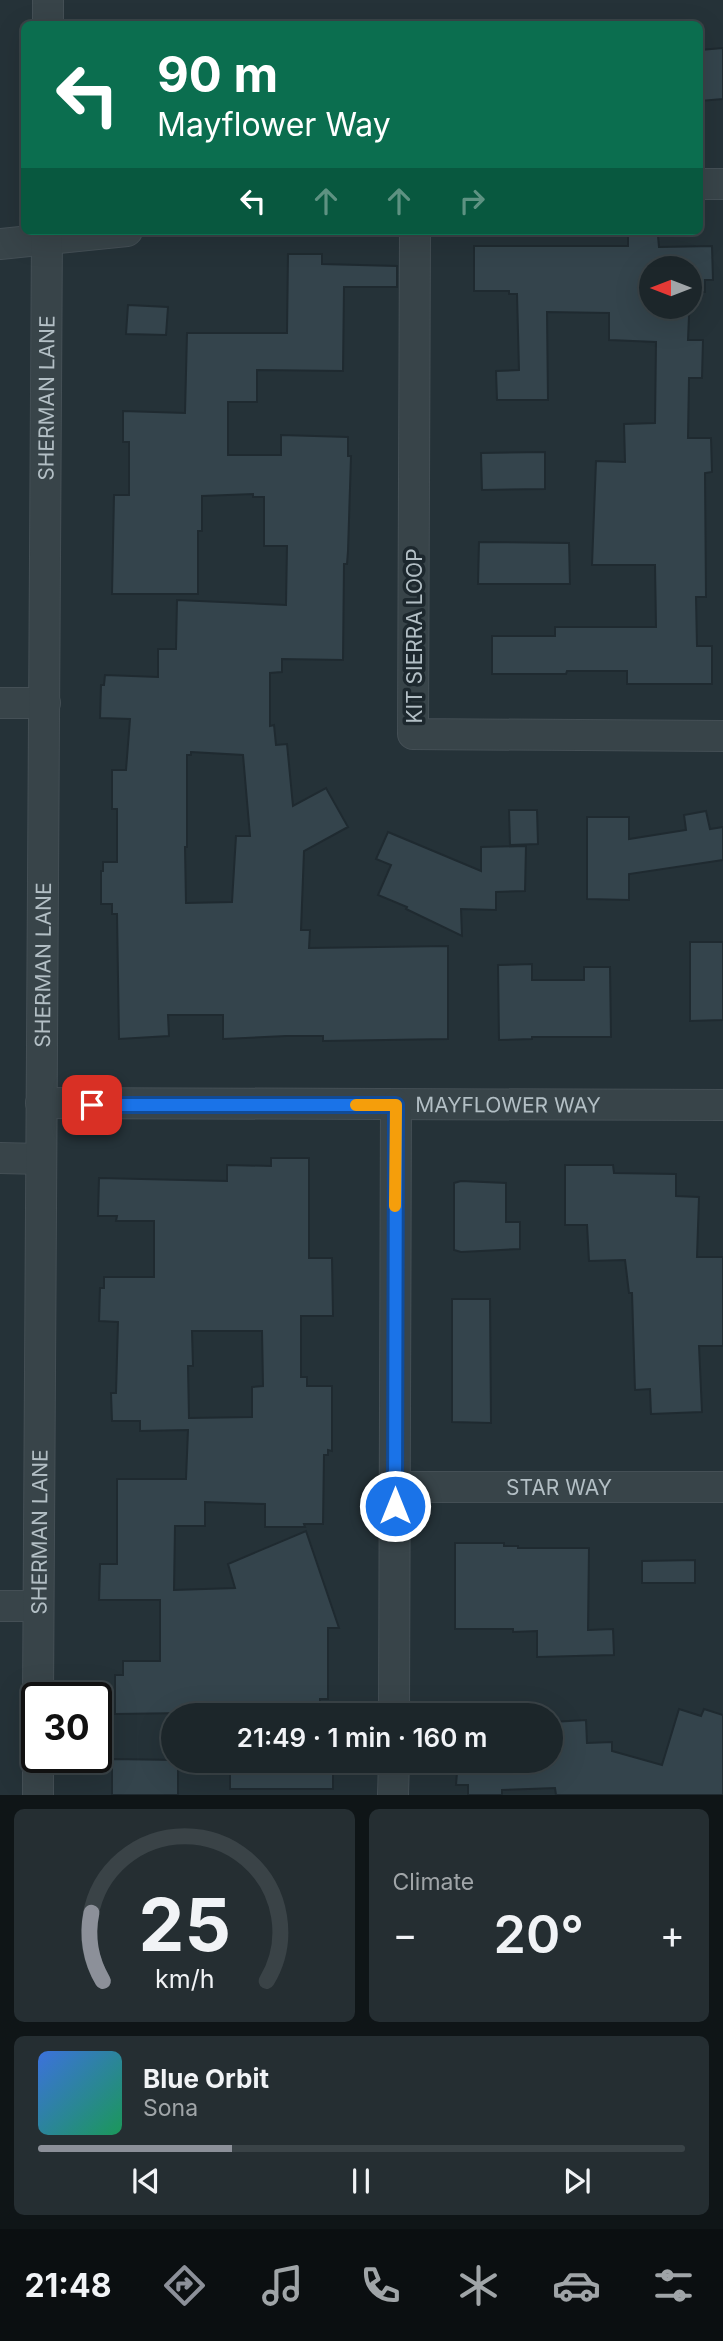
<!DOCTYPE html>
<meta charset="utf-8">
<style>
:root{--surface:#1c262a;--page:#252e32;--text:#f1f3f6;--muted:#a0a5a8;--line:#3a4347;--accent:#8c9099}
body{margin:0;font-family:Inter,sans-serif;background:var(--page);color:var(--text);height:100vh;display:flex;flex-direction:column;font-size:26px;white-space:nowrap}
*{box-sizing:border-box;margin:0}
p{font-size:23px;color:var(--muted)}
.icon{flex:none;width:38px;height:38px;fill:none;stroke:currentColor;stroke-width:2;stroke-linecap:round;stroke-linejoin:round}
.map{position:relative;height:1795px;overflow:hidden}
.side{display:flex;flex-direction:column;gap:14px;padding:14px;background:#0f1517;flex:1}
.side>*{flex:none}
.hud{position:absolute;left:21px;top:21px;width:682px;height:214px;border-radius:10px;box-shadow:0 7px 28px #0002,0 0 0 2px var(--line);background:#0b6e4f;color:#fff;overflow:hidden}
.needle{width:46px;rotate:270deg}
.fabs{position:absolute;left:639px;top:256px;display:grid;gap:14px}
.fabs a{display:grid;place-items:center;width:63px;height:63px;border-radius:50%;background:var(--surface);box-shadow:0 7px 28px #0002,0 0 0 2px var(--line);font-size:35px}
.speed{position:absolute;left:21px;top:1682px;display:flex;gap:14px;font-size:35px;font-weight:700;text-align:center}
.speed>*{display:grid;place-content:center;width:91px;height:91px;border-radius:50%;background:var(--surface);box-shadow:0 7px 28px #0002,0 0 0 2px var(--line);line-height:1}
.speed .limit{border:4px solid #111;border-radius:10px;background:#fff;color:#111}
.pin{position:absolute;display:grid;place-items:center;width:60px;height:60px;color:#fff;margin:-30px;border-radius:14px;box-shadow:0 4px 10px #0006}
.me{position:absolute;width:77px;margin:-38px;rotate:0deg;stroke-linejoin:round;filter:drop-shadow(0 0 5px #0008)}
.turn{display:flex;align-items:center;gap:24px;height:147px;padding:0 21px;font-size:32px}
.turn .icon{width:91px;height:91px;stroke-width:2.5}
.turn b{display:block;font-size:49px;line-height:60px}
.lanes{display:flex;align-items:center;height:66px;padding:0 21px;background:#0003;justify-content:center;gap:35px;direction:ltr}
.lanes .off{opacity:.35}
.big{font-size:52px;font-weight:600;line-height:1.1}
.side .widget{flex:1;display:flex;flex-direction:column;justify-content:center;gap:10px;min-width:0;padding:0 24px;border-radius:10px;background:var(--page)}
.side .dial{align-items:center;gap:0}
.dial svg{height:182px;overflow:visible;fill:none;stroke:var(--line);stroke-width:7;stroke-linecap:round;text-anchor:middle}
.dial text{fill:var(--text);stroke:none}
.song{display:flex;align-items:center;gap:21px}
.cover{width:84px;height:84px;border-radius:10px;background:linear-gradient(135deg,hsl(220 70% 55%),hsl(150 70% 35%))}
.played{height:7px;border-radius:4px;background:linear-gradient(90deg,var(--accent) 30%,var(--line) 30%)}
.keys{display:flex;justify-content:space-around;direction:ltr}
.heat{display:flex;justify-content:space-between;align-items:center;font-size:38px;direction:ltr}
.side .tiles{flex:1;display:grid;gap:14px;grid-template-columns:1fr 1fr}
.widget:last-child{grid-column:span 2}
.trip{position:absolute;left:161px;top:1703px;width:402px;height:70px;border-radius:35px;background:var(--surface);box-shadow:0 7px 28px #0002,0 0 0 2px var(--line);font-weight:600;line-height:70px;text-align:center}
.tabs{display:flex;height:112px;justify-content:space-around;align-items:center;background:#0b0f11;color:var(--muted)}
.tabs .icon{width:49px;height:49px}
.tabs .active{color:var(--accent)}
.tabs b{font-size:32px;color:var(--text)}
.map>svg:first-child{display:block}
</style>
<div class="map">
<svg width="723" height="1795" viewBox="0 0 723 1795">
<rect width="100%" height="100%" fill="#253238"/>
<!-- building -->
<path fill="#34444c" stroke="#1f2a30" stroke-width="2" fill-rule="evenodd" d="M723,48V99L700,101V50Z
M628,236H658L659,247L712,246L713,280H705V292H690L688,340H703L702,378H689L688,438H711L712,472L705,473L706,597H696L697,646H712V684H627V671H567L566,674H492V636H555V627H656L655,565H592L596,461L625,462L624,424L655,423L656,342L609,340V313L547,312L548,400H497L496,371L519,370L517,294H509V291H474V246H628ZM651,268H690V306H651Z
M288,254H322V264L397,266V287H344L343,371L257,370V402H228V455H281V435L348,437V456H351L348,551L347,564H344L343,660L282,659V672L270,673V726L274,725L276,745L287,744L293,806L326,788L348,827L304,851L301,930H310L309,948L448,946V1039L323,1041V1036H286L223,1039V1015H168L169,1036L119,1039L117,914H112V904H101V871H103V862H117V809H112V770H126L130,719L100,718L101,685H104L105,675L158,677V649H176L177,600L286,605L287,546H264V497H253V494L202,496V531H198V594H112L114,495H129V442H123V411L185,413L187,333H287ZM191,752L243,755L250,836H236L232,902L186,903L185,847H187V755H191Z
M128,305L168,307L166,335L126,334Z
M545,452V489L482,490L481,453Z
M479,542L569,543L570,584H478Z
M509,810H537L538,844L510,845Z
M706,811L710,829L723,827V860L629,874V900L587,899V817H629V839L686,830L684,815Z
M388,832L481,871V847L526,846L525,891L496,892V910L461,909L462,936L406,909L407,907L378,895L391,865L376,859Z
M690,942H723V1020L690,1021Z
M532,964V980H584V967H610L611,1037H532V1039L499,1040L498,965Z
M271,1158H309V1258H332L333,1316H301V1377H307V1386H332V1451L328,1450V1455H324L323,1524H304L305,1527H265V1504L205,1502V1526H175L174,1590L235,1588L228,1564L306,1531L339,1628H328V1699H320V1711L115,1714V1675H123V1661H160V1600H99L100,1564H117V1479H186L188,1430L140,1431V1421H112L111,1393H116L118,1322L99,1321L100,1288H104V1277H154V1221H116L117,1216H98L99,1178L227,1181V1165L271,1166ZM192,1331H262L263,1386L252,1387V1417L189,1418L188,1366H193Z
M565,1165H613L614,1173L676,1174V1196L699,1197L697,1257H723V1346H699L702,1412L651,1414L650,1389L635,1390L632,1293H629L625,1260L589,1261L587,1225H565Z
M461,1181L506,1183V1222H520V1249L461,1252L454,1250V1183Z
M452,1299H490L491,1423L452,1422Z
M455,1543H504V1546H518V1548H589L588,1630L613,1629L614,1655L537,1657V1631L513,1632V1629H455Z
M695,1560V1583H642V1561Z
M679,1709L701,1716L704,1709L723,1715V1795H556L555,1788L502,1790V1795H468V1785H456L458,1760H551V1746H553L552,1722L586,1720L587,1743L612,1742V1751L662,1765Z
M112,1759L178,1760V1795H112Z
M230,1760H333V1789H230Z"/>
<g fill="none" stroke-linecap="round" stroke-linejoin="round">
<defs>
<g id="minor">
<path d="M48,24V0"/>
<path d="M700,184H723"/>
<path d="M415,231L413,734L723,736"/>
<path d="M0,244L127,231"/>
<path d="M0,703H45"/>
<path id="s1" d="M41,1103L723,1105"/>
<path d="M0,1158L41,1159"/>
<path id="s2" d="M395,1487H723"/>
<path d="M0,1606H38"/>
<path id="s3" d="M38,1698L47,231"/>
<path d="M394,1715L396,1105"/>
<path d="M38,1757V1795"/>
<path d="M393,1795L394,1760"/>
</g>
</defs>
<!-- minor casing -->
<use href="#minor" stroke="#444f55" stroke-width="32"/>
<!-- minor -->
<use href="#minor" stroke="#384449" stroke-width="30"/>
</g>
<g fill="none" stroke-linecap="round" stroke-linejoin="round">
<defs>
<path id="route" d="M92,1105H396L395,1506"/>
</defs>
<!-- route casing -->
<use href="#route" stroke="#114b97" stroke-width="18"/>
<!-- route -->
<use href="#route" stroke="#1a73e8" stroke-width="12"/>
<!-- slow -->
<path stroke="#f59e0b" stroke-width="12" d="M356,1105H396L395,1206"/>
</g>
<g text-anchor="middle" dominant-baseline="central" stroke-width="7" stroke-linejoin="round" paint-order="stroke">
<!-- street labels -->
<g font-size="21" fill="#b3bfc5" stroke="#1d282e">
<text stroke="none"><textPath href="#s3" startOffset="1300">SHERMAN LANE</textPath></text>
<text transform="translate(414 636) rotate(-90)">KIT SIERRA LOOP</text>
<text stroke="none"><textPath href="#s3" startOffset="733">SHERMAN LANE</textPath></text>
<text stroke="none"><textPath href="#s1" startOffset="467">MAYFLOWER WAY</textPath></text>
<text stroke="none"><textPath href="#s2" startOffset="164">STAR WAY</textPath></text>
<text stroke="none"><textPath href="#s3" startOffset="166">SHERMAN LANE</textPath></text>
</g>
</g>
</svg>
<div class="fabs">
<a><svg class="needle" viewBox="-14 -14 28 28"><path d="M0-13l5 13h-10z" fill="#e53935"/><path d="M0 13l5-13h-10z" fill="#a0a5a8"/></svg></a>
</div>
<div class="speed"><div class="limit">30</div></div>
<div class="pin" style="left:92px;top:1105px;background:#d93025"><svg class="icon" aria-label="arrive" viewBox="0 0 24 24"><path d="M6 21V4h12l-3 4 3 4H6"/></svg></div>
<svg class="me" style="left:395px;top:1506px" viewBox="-20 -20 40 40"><circle r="17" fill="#1a73e8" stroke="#fff" stroke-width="3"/><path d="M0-11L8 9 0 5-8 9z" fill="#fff"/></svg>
<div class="trip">21:49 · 1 min · 160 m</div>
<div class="hud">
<div class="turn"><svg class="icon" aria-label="left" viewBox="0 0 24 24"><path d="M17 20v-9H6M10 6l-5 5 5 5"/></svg><div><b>90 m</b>Mayflower Way</div></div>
<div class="lanes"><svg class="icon" aria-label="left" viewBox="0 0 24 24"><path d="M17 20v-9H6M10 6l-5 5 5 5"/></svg><svg class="icon off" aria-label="ahead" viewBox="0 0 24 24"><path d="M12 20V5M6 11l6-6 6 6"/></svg><svg class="icon off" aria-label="ahead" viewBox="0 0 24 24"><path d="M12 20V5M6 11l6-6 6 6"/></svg><svg class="icon off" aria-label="right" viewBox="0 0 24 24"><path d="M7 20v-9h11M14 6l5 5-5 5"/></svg></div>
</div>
</div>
<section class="side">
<div class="tiles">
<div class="widget dial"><svg viewBox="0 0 100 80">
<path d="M14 69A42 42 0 1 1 86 69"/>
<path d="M14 69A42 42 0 0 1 9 39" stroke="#8c9099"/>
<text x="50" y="56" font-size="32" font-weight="700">25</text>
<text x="50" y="72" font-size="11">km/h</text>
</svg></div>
<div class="widget"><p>Climate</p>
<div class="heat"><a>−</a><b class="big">20°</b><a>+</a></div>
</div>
<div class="widget">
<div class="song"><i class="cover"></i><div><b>Blue Orbit</b><p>Sona</p></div></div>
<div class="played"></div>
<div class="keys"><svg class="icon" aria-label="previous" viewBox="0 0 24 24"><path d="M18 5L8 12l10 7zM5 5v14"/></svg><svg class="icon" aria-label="pause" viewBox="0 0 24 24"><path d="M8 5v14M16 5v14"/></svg><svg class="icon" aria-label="next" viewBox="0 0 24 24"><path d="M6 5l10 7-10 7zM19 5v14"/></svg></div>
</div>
</div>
</section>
<nav class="tabs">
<b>21:48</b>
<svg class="icon active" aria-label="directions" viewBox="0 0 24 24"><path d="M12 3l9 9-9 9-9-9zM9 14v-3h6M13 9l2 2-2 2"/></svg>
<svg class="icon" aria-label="music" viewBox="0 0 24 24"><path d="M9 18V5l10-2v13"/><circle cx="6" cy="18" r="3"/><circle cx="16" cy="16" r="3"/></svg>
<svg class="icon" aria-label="phone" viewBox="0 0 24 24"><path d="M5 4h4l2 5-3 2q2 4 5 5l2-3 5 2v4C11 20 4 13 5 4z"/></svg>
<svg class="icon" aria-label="climate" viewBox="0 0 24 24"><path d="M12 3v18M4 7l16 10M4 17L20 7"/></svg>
<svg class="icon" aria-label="car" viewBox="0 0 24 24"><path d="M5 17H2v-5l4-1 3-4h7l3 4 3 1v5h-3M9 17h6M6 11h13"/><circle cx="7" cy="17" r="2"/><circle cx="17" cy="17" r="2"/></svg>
<svg class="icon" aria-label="filters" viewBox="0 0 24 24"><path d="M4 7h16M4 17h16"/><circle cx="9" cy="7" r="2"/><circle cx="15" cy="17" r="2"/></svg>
</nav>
